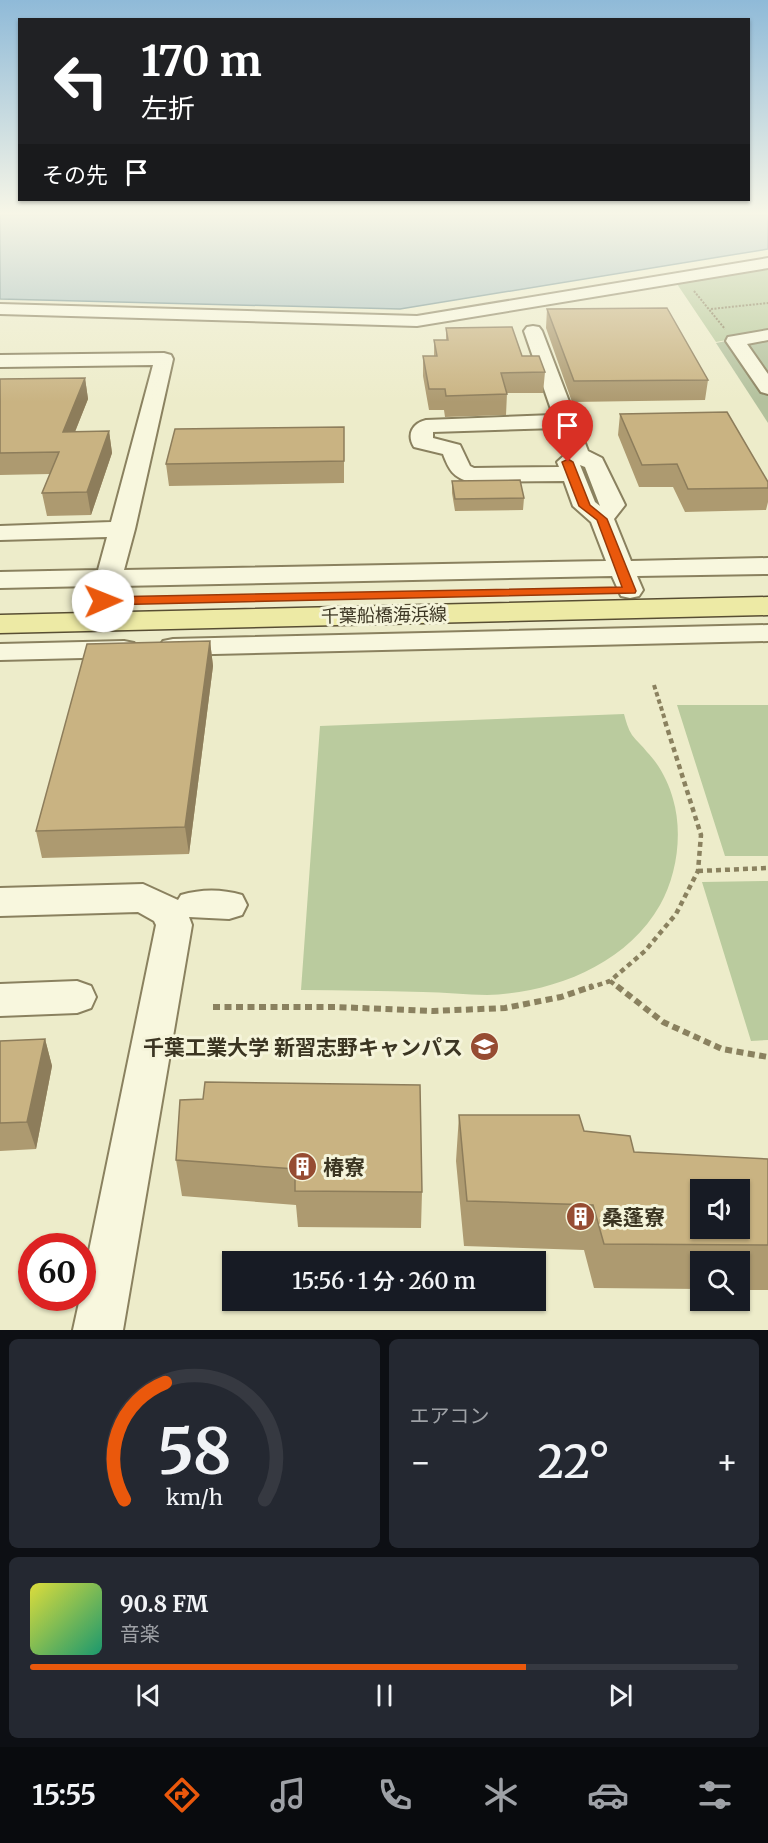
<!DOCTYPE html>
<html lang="ja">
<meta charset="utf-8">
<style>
:root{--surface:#171b24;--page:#242831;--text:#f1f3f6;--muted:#9ea1a6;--line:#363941;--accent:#ea580c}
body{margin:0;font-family:Merriweather,"Noto Sans JP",serif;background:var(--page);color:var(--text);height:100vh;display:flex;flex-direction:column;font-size:22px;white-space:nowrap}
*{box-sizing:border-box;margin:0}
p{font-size:20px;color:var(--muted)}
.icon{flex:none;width:33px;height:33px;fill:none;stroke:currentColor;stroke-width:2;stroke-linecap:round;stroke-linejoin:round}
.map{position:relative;height:1330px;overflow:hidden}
.sheet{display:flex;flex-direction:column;gap:9px;padding:9px;background:#0d0f14;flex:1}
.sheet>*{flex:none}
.top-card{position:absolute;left:18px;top:18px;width:732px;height:183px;border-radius:0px;box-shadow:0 2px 4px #0004;background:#202124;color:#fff;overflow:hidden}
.buttons{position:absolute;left:690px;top:1179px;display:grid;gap:12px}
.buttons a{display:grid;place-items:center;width:60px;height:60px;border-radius:0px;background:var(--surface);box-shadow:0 2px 4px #0004;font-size:30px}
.speed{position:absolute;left:18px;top:1233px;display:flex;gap:12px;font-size:30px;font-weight:700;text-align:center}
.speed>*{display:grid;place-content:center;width:78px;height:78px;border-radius:50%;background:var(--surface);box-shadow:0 2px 4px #0004;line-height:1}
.speed .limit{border:9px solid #d22;background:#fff;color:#111}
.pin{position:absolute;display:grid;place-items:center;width:51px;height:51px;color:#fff;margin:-62px -26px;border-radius:50% 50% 50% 0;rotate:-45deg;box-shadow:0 0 6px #0007}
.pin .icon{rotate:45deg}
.me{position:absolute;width:66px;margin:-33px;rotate:89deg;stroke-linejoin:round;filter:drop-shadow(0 0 4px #0008)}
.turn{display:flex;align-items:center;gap:21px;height:126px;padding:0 24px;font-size:27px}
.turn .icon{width:78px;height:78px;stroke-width:2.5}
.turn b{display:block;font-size:42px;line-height:51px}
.then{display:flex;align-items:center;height:57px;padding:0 24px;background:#0003;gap:12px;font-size:22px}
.big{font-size:45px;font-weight:600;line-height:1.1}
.sheet .widget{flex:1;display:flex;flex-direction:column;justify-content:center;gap:9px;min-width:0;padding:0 21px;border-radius:9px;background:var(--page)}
.sheet .dial{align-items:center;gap:0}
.dial svg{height:156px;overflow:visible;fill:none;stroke:var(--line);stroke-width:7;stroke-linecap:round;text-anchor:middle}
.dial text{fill:var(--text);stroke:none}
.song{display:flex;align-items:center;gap:18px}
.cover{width:72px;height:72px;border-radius:9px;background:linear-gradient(135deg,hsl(60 70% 55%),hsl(160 70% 35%))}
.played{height:6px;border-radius:3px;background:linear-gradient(90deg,var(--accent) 70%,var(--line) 70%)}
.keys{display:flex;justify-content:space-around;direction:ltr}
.heat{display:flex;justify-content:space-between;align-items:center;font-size:33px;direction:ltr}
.sheet .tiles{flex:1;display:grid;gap:9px;grid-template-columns:1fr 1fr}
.widget:last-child{grid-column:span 2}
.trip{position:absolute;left:222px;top:1251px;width:324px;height:60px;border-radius:0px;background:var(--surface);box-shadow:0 2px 4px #0004;font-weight:600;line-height:60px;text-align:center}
.dock{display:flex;height:96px;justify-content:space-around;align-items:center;background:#090b0e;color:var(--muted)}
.dock .icon{width:42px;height:42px}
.dock .selected{color:var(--accent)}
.dock b{font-size:27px;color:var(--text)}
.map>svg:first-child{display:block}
</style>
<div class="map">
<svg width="768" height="1330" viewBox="0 0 768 1330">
<rect width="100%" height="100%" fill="#edecca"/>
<!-- green -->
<path fill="#bacb9e" d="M768,265V332L716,342L675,281Z
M677,705H768V856H725Z
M624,714C626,721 628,729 632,735C636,741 643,746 647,752C659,764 669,783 673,799C683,833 677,875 660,905C626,965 553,993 487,995C466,995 444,992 423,992C383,991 342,990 301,990L320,726Z
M768,881V1040L751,1041L702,882Z"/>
<!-- cemetery -->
<path fill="#b3c19d" d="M768,333V423L716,343Z"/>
<!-- water -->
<path fill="#abc2c1" stroke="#719090" stroke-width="1.5" d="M0,215H768V249L400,309L0,299Z"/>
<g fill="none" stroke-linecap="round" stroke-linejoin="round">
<defs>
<path id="minor" d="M768,258V268L417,326L0,314V304L417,316Z
M533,326L539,327L542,331L588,451L602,458L625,505L614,519L631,561L768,558V574L637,576L643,590L639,596L630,598L621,596L612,576L120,586L112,607L103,609L94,607L90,601L94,586L0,588V572L98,570L107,537L0,540V526L111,522L153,365L0,367V355L164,353L171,355L173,359L135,529L124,570L606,561L591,522L573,506L564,481L470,482C453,477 449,470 443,454L414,447C406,434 413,423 426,420L553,415L524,331L527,327ZM557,428L567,453L557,462L559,467L474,468L470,466L460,445L433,438V432ZM580,465L585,467L600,506L595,502Z
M768,330V340L747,344L768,374V394L761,392L726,341L728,337Z
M768,625V641L173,655L163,653L159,647L163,641L173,639Z
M124,641L134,643L138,649L134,655L124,657L0,660V644Z
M143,884L178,900L181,895C201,889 222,889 242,895L247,905L242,915L229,919L189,917L192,925L123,1330H73L80,1298H82V1285L156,925L154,921L138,912L0,916V888Z
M77,981L91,986L96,997L91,1008L77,1013L0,1016V984Z"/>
<path id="major" d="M768,597V615L0,633V615Z"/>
</defs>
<!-- minor casing -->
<use href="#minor" stroke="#8a815f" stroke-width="4"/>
<!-- major casing -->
<use href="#major" stroke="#584e33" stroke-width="3"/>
<!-- path-far3 -->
<path stroke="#8a815f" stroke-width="2" stroke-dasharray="2 1.5" stroke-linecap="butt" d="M694,291L725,329
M711,309L768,303"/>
<!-- path-far2 -->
<path stroke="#8a815f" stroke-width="4" stroke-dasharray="4.5 3" stroke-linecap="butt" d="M654,685L665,720"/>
<!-- path-far1 -->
<path stroke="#8a815f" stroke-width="4.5" stroke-dasharray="5 4" stroke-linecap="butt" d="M698,871L768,868
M610,981L619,988
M589,988L610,981L645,951L676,914L698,871L701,835L664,718"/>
<!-- path -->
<path stroke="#8a815f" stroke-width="6" stroke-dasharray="7 4.5" stroke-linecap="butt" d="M617,986L663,1022L722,1049L768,1057
M213,1007H336L433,1011L505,1008L561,997L593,986"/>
<!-- minor -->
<use href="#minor" fill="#f8f7de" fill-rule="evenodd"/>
<!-- major -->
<use href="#major" fill="#edeaa5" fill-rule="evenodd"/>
</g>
<!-- wall -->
<path fill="#ad9a70" d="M547,309L708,380L705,400L572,402L546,328Z
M446,328L522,356L545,372L543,393H507L506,415L445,417L444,410H429L423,376V356H434V340H446Z
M85,378L88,399L75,432L109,431L112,453L91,515L47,516L42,493L50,474L0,475V379Z
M620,414L768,482V502L766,510L685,512L673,487H639L618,435Z
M344,427V483L169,486L166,464Z
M452,481L524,498L523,510L455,511L452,493Z
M210,641L213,666L189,854L42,858L36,831Z
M45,1039L52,1066L36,1149L0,1151V1041Z
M180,1100L422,1192L421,1228L298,1227L296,1205L182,1196L176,1160Z
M459,1115L584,1131L634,1152L768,1159V1290H740V1262H700V1289L594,1288L584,1250L464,1246L456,1161Z"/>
<!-- shaded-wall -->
<path fill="#8d7d5b" d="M85,378L88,399L66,454L63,432Z
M109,431L112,453L91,515L87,492Z
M210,641L213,666L189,854L185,827Z
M45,1039L52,1066L36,1149L27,1122Z"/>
<!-- building -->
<path fill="#c9b382" stroke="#8d7d5b" stroke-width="1.5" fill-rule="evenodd" d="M667,308L708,380L574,381L547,309Z
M512,327L522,356H539L545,372L501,373L507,394L446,396L445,389H429L423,356H437L434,340H448L446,328Z
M85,378L63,432L109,431L87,492L42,493L59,452L0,453V379Z
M727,412L768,482V488L688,489L677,464L642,465L620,414Z
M344,427V461L166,464L175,429Z
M520,480L524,498L455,499L452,481Z
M210,641L185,827L36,831L87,644Z
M45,1039L27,1122L0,1123V1041Z
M205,1082L420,1085L422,1192L295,1191V1169L176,1160L180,1100L203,1099Z
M459,1115H579L584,1131L630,1136L634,1152L768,1159V1245L604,1244L593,1205L467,1201ZM700,1190H740V1228H700Z"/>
<!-- sky -->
<linearGradient id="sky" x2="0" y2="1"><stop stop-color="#8fbad8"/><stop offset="0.53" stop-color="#f7f6e7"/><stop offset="1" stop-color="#f7f6e7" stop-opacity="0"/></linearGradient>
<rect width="768" height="402" fill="url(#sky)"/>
<!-- route -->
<path fill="#ea580c" stroke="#983908" stroke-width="1.5" d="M568,459L573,462L590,505L607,519L636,591L635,593L103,605L96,601L103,597L622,587L597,520L579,506L562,462Z"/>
<!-- icons -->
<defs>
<symbol id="university-disc" viewBox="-11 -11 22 22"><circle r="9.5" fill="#964c32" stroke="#f5f4da"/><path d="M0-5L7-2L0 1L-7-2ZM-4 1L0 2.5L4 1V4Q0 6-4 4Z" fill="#fff"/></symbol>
<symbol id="building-disc" viewBox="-11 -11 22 22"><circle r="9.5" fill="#964c32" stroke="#f5f4da"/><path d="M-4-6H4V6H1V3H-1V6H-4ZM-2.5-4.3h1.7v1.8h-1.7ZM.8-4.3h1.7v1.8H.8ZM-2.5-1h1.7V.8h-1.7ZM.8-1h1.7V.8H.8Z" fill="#fff"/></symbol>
</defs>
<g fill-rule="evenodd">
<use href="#university-disc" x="468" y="1030" width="33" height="33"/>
<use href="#building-disc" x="286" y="1150" width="33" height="33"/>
<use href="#building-disc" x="564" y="1200" width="33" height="33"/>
</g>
<g text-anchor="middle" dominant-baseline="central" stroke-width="6" stroke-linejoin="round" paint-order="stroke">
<!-- street labels -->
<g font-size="18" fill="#3b3522" stroke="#f5f4da">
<text transform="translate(384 615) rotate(-1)">千葉船橋海浜線</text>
</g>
<!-- near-poi labels -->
<g font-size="21" font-weight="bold" fill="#3b3522" stroke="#f5f4da" text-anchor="start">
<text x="463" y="1047" text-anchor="end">千葉工業大学 新習志野キャンパス</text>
<text x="323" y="1167">椿寮</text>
<text x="602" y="1217">桑蓬寮</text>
</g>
</g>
</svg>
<div class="buttons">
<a><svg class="icon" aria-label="sound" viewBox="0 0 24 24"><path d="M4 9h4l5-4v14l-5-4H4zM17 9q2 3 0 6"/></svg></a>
<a><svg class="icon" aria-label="search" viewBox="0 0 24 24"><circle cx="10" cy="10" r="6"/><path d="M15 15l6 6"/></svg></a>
</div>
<div class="speed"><div class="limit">60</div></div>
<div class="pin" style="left:568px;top:462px;background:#d93025"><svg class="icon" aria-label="arrive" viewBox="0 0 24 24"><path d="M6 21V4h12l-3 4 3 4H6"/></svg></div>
<svg class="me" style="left:103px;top:601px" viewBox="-20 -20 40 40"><circle r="19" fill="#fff"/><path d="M0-13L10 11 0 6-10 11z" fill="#ea580c"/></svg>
<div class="trip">15:56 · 1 分 · 260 m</div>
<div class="top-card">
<div class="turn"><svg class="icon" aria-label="left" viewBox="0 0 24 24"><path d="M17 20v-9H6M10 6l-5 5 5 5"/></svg><div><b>170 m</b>左折</div></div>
<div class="then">その先<svg class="icon" aria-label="arrive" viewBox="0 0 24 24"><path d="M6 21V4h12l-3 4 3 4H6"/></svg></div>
</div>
</div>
<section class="sheet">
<div class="tiles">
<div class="widget dial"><svg viewBox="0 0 100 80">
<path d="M14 69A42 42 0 1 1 86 69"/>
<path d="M14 69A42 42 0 0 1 35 9" stroke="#ea580c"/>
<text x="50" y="56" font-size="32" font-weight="700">58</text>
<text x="50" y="72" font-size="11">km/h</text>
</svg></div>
<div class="widget"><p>エアコン</p>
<div class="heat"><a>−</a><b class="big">22°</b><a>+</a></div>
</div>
<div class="widget">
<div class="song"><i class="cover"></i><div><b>90.8 FM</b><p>音楽</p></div></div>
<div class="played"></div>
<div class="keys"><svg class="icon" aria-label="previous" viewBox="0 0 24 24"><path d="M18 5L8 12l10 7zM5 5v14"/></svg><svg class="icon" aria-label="pause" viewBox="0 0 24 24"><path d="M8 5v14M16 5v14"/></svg><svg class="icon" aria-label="next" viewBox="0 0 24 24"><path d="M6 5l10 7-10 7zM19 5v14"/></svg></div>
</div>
</div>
</section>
<nav class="dock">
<b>15:55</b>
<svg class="icon selected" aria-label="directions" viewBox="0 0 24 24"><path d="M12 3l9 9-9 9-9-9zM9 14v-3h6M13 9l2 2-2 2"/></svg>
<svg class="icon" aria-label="music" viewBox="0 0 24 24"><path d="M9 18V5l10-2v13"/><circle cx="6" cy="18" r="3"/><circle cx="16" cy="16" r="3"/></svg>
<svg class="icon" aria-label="phone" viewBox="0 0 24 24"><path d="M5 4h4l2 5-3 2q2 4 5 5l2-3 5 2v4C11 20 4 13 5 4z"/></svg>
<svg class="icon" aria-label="climate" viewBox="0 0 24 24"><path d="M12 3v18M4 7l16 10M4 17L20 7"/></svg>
<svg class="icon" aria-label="car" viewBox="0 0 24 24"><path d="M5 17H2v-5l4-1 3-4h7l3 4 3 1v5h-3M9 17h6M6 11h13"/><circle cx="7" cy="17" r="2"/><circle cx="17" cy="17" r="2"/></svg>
<svg class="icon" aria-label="filters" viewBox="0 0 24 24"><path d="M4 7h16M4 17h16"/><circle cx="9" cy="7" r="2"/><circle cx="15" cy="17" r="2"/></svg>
</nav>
